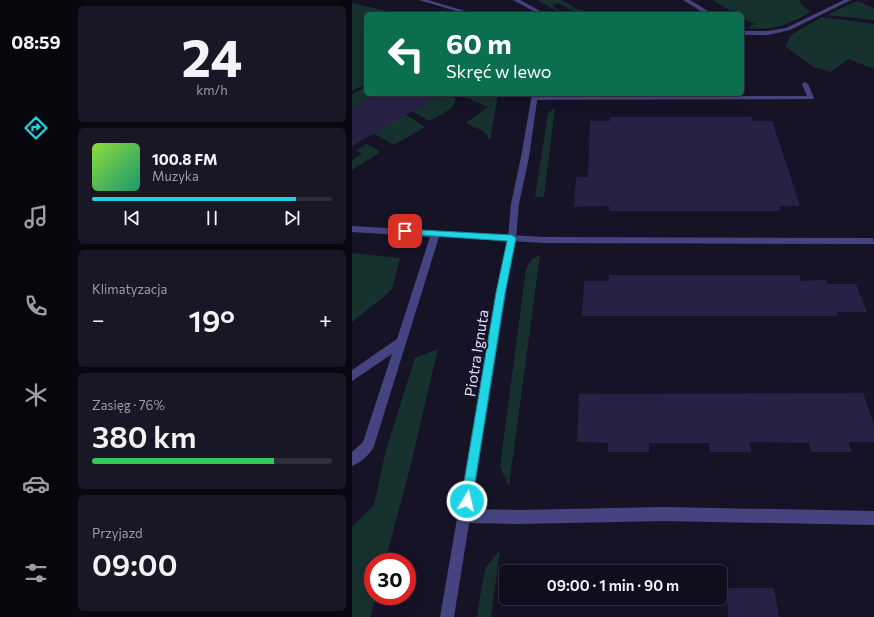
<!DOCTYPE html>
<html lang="pl">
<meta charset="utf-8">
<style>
:root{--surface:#100e1d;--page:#191726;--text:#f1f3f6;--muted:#9c9ca4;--line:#302e3b;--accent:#1fd5e5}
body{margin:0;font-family:Commissioner,sans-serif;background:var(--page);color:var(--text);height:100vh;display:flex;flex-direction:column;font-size:15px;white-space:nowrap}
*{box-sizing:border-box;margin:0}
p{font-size:13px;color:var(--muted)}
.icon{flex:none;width:22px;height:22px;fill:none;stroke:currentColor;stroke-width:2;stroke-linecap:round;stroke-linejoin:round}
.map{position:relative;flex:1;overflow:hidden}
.panel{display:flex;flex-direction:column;gap:6px;padding:6px;background:#090810;width:280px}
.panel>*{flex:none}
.guide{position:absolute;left:12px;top:12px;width:380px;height:84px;border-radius:6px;box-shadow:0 4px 16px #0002,0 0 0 1px var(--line);background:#0b6e4f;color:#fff;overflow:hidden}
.speed{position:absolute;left:12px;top:553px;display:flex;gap:8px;font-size:20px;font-weight:700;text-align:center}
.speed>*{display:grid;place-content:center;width:52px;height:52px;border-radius:50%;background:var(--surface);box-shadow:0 4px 16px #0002,0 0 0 1px var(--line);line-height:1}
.speed .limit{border:6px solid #d22;background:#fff;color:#111}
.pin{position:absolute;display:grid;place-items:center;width:34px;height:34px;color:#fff;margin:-17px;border-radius:8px;box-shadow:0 2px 6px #0006}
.me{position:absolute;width:44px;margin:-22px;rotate:9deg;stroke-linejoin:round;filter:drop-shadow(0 0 3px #0008)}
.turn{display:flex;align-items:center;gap:14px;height:84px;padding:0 16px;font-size:18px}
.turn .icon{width:52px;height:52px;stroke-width:2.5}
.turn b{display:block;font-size:28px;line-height:34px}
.big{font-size:30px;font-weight:600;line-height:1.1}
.panel .card{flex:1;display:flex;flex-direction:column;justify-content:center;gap:6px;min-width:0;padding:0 14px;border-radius:6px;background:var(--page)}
.panel .dial{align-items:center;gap:0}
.dial b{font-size:52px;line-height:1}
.song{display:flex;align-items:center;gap:12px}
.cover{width:48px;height:48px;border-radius:6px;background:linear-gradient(135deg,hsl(90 70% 55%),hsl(160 70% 35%))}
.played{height:4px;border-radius:2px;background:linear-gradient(90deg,var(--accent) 85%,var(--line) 85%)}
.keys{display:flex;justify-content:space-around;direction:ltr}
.heat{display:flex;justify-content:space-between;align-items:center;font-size:22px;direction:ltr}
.charge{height:6px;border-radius:3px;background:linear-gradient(90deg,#34c759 76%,var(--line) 0)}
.trip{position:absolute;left:147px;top:565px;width:228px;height:40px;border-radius:6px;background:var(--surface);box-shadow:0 4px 16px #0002,0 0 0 1px var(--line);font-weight:600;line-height:40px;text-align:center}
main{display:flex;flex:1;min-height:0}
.menu{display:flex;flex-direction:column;width:72px;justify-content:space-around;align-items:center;background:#06060c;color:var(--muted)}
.menu .icon{width:28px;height:28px}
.menu .selected{color:var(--accent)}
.menu b{font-size:18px;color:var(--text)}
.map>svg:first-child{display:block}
</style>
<main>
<nav class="menu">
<b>08:59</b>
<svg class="icon selected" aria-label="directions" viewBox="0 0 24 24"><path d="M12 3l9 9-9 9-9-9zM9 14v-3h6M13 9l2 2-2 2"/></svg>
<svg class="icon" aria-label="music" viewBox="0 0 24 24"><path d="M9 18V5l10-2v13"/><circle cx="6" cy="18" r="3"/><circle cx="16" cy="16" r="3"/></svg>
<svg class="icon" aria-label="phone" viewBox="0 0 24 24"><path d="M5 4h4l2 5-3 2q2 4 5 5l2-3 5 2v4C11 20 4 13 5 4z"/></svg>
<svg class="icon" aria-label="climate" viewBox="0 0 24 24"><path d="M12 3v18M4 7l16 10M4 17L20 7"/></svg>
<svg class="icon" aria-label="car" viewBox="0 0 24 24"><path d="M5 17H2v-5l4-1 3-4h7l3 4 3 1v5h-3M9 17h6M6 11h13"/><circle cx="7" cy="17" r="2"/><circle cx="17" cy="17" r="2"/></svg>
<svg class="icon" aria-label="filters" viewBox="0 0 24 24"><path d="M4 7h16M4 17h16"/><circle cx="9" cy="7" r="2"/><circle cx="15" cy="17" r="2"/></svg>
</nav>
<section class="panel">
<div class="card dial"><b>24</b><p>km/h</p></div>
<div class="card">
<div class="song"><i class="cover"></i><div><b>100.8 FM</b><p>Muzyka</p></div></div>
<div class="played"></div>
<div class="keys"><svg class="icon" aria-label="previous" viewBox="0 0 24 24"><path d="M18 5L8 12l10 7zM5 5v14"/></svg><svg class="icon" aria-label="pause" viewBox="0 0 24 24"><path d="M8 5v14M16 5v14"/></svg><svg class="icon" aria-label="next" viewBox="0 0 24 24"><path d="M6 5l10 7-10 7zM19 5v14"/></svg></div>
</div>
<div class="card"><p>Klimatyzacja</p>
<div class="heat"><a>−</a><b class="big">19°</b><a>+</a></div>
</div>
<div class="card"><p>Zasięg · 76%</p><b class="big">380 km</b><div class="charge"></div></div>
<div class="card"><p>Przyjazd</p><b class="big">09:00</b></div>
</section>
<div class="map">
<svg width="522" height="617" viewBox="0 0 522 617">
<rect width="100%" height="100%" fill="#161327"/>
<!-- green -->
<path fill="#17312f" d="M185,0H210L227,10L229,9L233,12H231L233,14H227L206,3L200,5L211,14Z
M360,0H448L449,4L459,12C434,25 423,31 394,28L403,24L390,18V14H384Z
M505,1L522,8V20L475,15Z
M0,3L49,14H14V84L0,91Z
M470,17L522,24V69L496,59L479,72L461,67L433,46L439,35Z
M14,87V94H27L0,108V94Z
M56,94H93L104,99L100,108L78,121L60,111L73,103Z
M106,94H146L138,140L131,131L114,123L136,107Z
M203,108L192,197H183L196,113Z
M54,115L73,127L42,145L16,130Z
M15,144L26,150L27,153L0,170V160L10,154L4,150Z
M0,253L48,258L40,289L35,294L0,322Z
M188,255L157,486L148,467L174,269L179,260Z
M86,349L58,468L33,562H21V596H24L18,617H0V527L22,505L34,450L63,358Z
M148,550L139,617H125L130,585L134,567Z"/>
<!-- building -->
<path fill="#282146" d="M27,94H90L0,146V108Z
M258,117H400L401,121H420L448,206H427L428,211H257V206L222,207L224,177H236L238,121H258Z
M257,275H447L449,281L474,280L475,284H504L515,312H485L486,316H230L232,281H257Z
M511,393L522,425V442H496L500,452H459L457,443L397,442L399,452H358L357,443H297V452H256V443L225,442L227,394Z
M375,588H422L427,617H376Z"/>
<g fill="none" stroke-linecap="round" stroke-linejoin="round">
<!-- service -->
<path fill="#454481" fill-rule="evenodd" d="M492,0H499L438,30L416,35H390V31H416L434,28Z
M453,82L456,84L462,98L461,99L183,100L180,98L183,96H455L450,84Z
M0,226L193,237L521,238L522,244L193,243L87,237L22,446C19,454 8,463 0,466V452L11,442L40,354L0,381V370L45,339L78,237L0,232Z
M312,507L522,511V525L312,521L166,524L112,523L107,521L105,516L107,511L112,509L166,510Z"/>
<!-- minor -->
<path fill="#454481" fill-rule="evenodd" d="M67,0H76L123,14H114Z
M161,0H168L194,14H187Z
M331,0H338L361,14H354Z
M180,94H186L177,157L167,204L164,238L154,293L102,617H88L144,293L156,238L159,204L169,157Z"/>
</g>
<!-- route -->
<path fill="#1fd5e5" stroke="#148a95" d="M50,229L160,235L164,238L153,293L120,501L119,505L115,507L110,505L109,501L144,293L155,241L53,234L50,233Z"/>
<g text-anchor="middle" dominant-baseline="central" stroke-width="4" stroke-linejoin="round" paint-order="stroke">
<!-- street labels -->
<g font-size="15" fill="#e0ddfb" stroke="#161327">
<text transform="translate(124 353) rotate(-81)">Piotra Ignuta</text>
</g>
</g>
</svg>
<div class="speed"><div class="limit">30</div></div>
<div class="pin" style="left:53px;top:231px;background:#d93025"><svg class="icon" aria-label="arrive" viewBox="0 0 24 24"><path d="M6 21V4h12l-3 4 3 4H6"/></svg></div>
<svg class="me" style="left:115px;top:501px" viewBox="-20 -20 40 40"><circle r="17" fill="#1fd5e5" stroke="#fff" stroke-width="3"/><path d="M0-11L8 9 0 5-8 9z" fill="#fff"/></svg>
<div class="trip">09:00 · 1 min · 90 m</div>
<div class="guide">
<div class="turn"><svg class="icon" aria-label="left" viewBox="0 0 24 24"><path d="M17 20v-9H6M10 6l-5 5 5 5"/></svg><div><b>60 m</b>Skręć w lewo</div></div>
</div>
</div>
</main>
